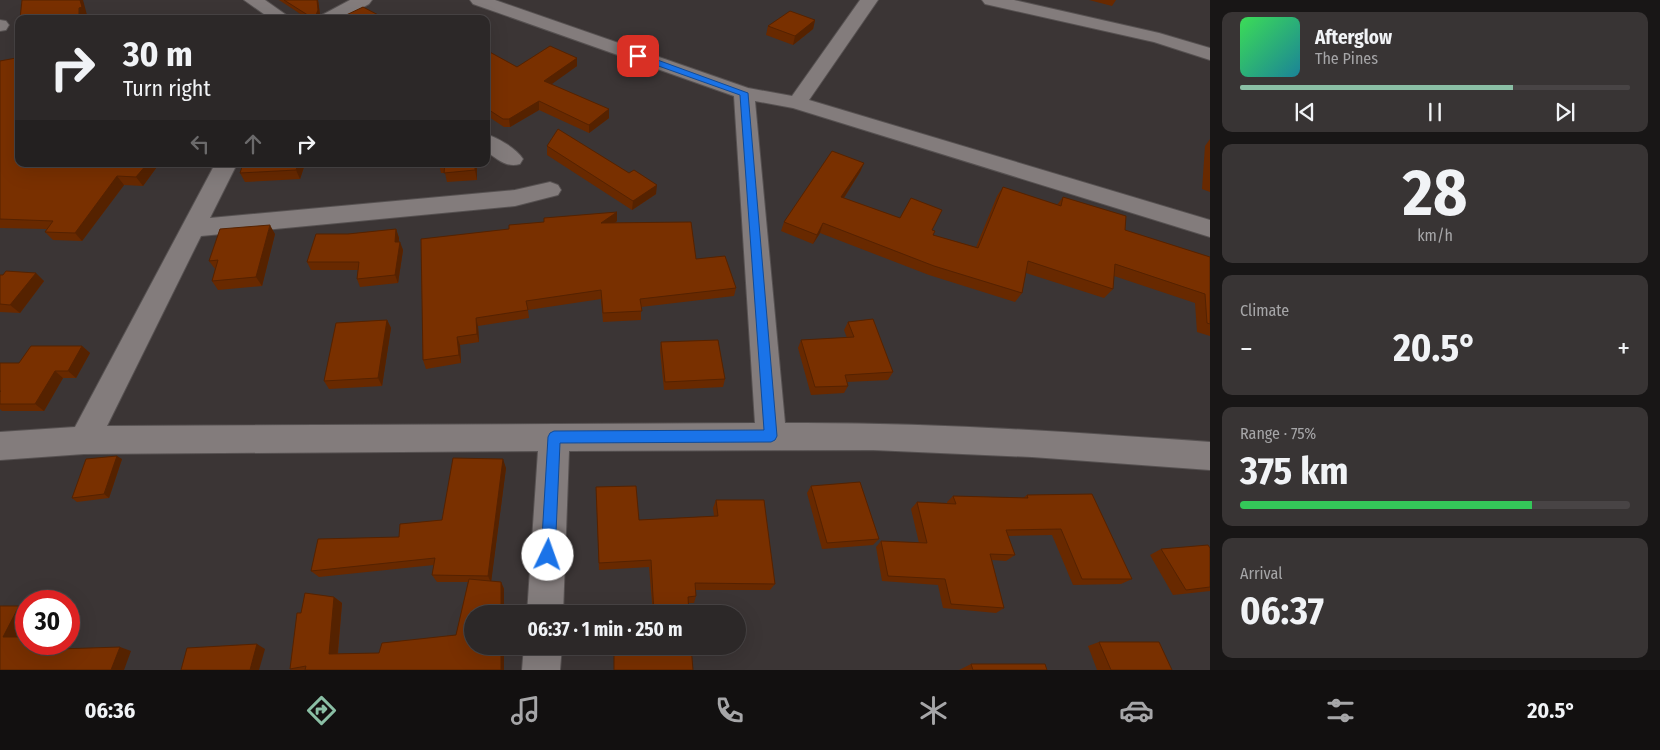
<!DOCTYPE html>
<meta charset="utf-8">
<style>
:root{--surface:#2c2828;--page:#383434;--text:#f1f3f6;--muted:#a6a6a8;--line:#484445;--accent:#8abfa5}
body{margin:0;font-family:"Fira Sans Condensed",sans-serif;background:var(--page);color:var(--text);height:100vh;display:flex;flex-direction:column;font-size:19px;white-space:nowrap}
*{box-sizing:border-box;margin:0}
p{font-size:16px;color:var(--muted)}
.icon{flex:none;width:28px;height:28px;fill:none;stroke:currentColor;stroke-width:2;stroke-linecap:round;stroke-linejoin:round}
.map{position:relative;flex:1;overflow:hidden}
.sheet{display:flex;flex-direction:column;gap:12px;padding:12px;background:#181616;width:450px}
.sheet>*{flex:none}
.top-card{position:absolute;left:15px;top:15px;width:475px;height:152px;border-radius:10px;box-shadow:0 5px 20px #0002,0 0 0 1px var(--line);background:#2c2828;color:var(--text);overflow:hidden}
.speed{position:absolute;left:15px;top:590px;display:flex;gap:10px;font-size:25px;font-weight:700;text-align:center}
.speed>*{display:grid;place-content:center;width:65px;height:65px;border-radius:50%;background:var(--surface);box-shadow:0 5px 20px #0002,0 0 0 1px var(--line);line-height:1}
.speed .limit{border:8px solid #d22;background:#fff;color:#111}
.pin{position:absolute;display:grid;place-items:center;width:42px;height:42px;color:#fff;margin:-21px;border-radius:10px;box-shadow:0 2px 8px #0006}
.me{position:absolute;width:55px;margin:-28px;rotate:3deg;stroke-linejoin:round;filter:drop-shadow(0 0 4px #0008)}
.turn{display:flex;align-items:center;gap:18px;height:105px;padding:0 25px;font-size:22px}
.turn .icon{width:65px;height:65px;stroke-width:2.5}
.turn b{display:block;font-size:35px;line-height:42px}
.lanes{display:flex;align-items:center;height:48px;padding:0 25px;background:#0003;justify-content:center;gap:25px;direction:ltr}
.lanes .off{opacity:.35}
.big{font-size:38px;font-weight:700;line-height:1.1}
.sheet .tile{flex:1;display:flex;flex-direction:column;justify-content:center;gap:8px;min-width:0;padding:0 18px;border-radius:10px;background:var(--page)}
.sheet .dial{align-items:center;gap:0}
.dial b{font-size:65px;line-height:1}
.song{display:flex;align-items:center;gap:15px}
.cover{width:60px;height:60px;border-radius:8px;background:linear-gradient(135deg,hsl(130 70% 55%),hsl(190 70% 35%))}
.played{height:5px;border-radius:2px;background:linear-gradient(90deg,var(--accent) 70%,var(--line) 70%)}
.keys{display:flex;justify-content:space-around;direction:ltr}
.heat{display:flex;justify-content:space-between;align-items:center;font-size:28px;direction:ltr}
.charge{height:8px;border-radius:4px;background:linear-gradient(90deg,#34c759 75%,var(--line) 0)}
.trip{position:absolute;left:464px;top:605px;width:282px;height:50px;border-radius:25px;background:var(--surface);box-shadow:0 5px 20px #0002,0 0 0 1px var(--line);font-weight:700;line-height:50px;text-align:center}
.dock{display:flex;height:80px;justify-content:space-around;align-items:center;background:#121010;color:var(--muted)}
.dock .icon{width:35px;height:35px}
.dock .active{color:var(--accent)}
.dock b{font-size:22px;color:var(--text)}
main{display:flex;flex:1;min-height:0}
.map>svg:first-child{display:block}
</style>
<main>
<div class="map">
<svg width="1210" height="670" viewBox="0 0 1210 670">
<rect width="100%" height="100%" fill="#3b3535"/>
<g fill="none" stroke-linecap="round" stroke-linejoin="round">
<defs>
<path id="minor" d="M244,0H265L292,19H271Z
M350,0H372L369,4L341,19H319L322,15Z
M470,0H495L748,88L792,96L860,0H878L809,100L1210,220V237L793,108L755,101L785,423C927,422 1068,432 1210,442V470L1032,457L873,450L569,451L563,614H527L538,451L84,454L0,460V432L75,427L215,164H237L210,218L515,190L550,182L558,185L561,190L558,195L515,206L201,236L107,426L755,423L734,96L473,4Z
M982,0H1014L1159,33L1210,48V60L1154,42L985,4Z
M0,20L6,21L9,25L6,30L0,31Z
M486,134C498,138 516,148 523,159L520,164C506,168 497,159 486,151Z
M524,646H562L560,670H522Z"/>
</defs>
<!-- minor casing -->
<use href="#minor" stroke="#565151" stroke-width="2"/>
<!-- minor -->
<use href="#minor" fill="#837c7c" fill-rule="evenodd"/>
</g>
<!-- wall -->
<path fill="#682900" d="M279,0H318L320,15L319,17V19H308Z
M1089,0H1116L1112,6Z
M815,20L813,29L793,45L766,35L768,26Z
M486,50L517,67L577,58V66L551,84L609,118L589,133L539,110L510,127H504L486,115Z
M16,58L19,164H159L143,186L124,185L82,241L53,240L45,232L47,229L0,228V61Z
M1210,139V192L1202,189L1205,146Z
M547,146L656,194L632,210L547,155Z
M864,163L860,172L844,198L932,230L933,235L976,247L997,196L1003,187L1057,205L1063,197L1125,230L1210,257V336L1197,332L1195,303L1114,276L1113,289L1104,298L1026,273L1022,293L1015,302L929,275L820,233L813,244L781,231L784,222Z
M243,164H305L300,179L245,182L240,173Z
M439,164H477V180L447,182L445,173H441Z
M617,221L614,223L696,259L736,288L734,296L641,307V320L603,322L601,299L528,310L529,318L478,326L479,342L460,345L461,363L426,369L423,360L421,239Z
M396,229L399,238V242L403,250L398,283L360,287L357,279L358,270H311L307,262L348,234Z
M275,234L262,286L218,290L212,281L215,269L209,261Z
M0,275L44,281L20,313L0,312Z
M387,320L391,328L382,386L329,389L324,381Z
M848,322L893,372L888,380L847,382L848,386L844,393L811,395L798,348L801,340L847,338L844,330Z
M661,342L725,379L723,387L664,390L660,350Z
M82,346L90,353L76,378H63L44,411H2L0,409V363H19Z
M122,459L109,498L77,502L72,498Z
M506,468L491,581L501,582L504,589L472,646H504V670H292L290,669L301,613L334,597L342,603L338,654L379,653L456,635L468,582H437L432,575L434,565L319,577L311,571L442,520Z
M811,486L879,539L873,545L822,549L807,493Z
M596,487L639,520L714,516L713,508L716,500L775,584L770,590H696V596L694,603H688L689,614H653L649,567L599,570Z
M1027,495L1132,579L1121,584L1073,585L1052,535L1008,536L1015,555L1006,561L992,560L1004,608L996,613L943,608L938,585L882,581L876,547L881,541L919,543L911,509L917,502L947,503V502L953,496L1023,498Z
M1210,548V591L1173,595L1150,555L1161,549Z
M1099,642L1172,670H1097L1088,646Z
M971,664L1047,670H959Z"/>
<!-- shaded-wall -->
<path fill="#520" d="M80,0H83L87,15L84,16V19H79Z
M317,0H318L320,15L319,17V19L316,15Z
M815,20L813,29L793,45L795,36Z
M577,58V66L545,89L544,81Z
M539,101V110L510,127L509,119Z
M609,109V118L589,133V125Z
M864,163L860,172L838,207L841,197Z
M147,164H159L143,186L136,177Z
M298,164H305L300,179L296,170Z
M475,164H477V180L475,170Z
M117,176L124,185L82,241L75,233Z
M657,185L656,194L632,210L633,201Z
M617,212V221L601,232V223Z
M823,223L820,233L813,244L817,235Z
M270,225L275,234L262,286L256,277Z
M396,229L399,238L398,250L395,242Z
M400,242L403,250L398,283L395,275Z
M36,273L44,281L20,313L10,305Z
M476,318L478,326L479,342L477,334Z
M387,320L391,328L382,386L378,378Z
M457,337L460,345L461,363L459,355Z
M82,346L90,353L76,378L68,371Z
M55,371L63,378L44,411L35,404Z
M117,456L122,459L109,498L104,494Z
M503,459L506,468L491,583L488,576Z
M501,582L504,589V614H501Z
M334,597L342,603L337,659L329,654Z
M19,606L26,609V621L16,641L3,637Z
M32,644H47L42,654L29,650Z
M257,644L265,649L259,670H250Z
M501,646H504V670H501Z
M120,647L131,651L124,670H111Z"/>
<!-- building -->
<path fill="#793000" stroke="#520" d="M22,0H80L82,7L79,8V19H20Z
M284,0H317L318,10L316,15L319,16V19H314Z
M363,7L386,19H343L342,17Z
M790,11L815,20L795,36L768,26Z
M19,33V164H147L136,177L117,176L75,233L45,232L53,221L0,219V61L16,58Z
M550,46L577,58L544,81L609,109L589,125L539,101L509,119H503L486,108V50L517,67Z
M558,129L629,173L634,170L657,185L633,201L547,146Z
M832,151L864,163L841,197L900,218L911,198L942,210L932,230L935,231L933,235L978,248L1003,187L1061,206L1063,197L1126,216L1125,230L1210,257V324L1207,323L1205,294L1115,264L1113,289L1028,261L1022,293L934,266L823,223L817,235L784,222Z
M243,164H298L296,170L240,173Z
M445,164H475V170L444,173Z
M617,212L601,223L691,222L696,259L725,256L736,288L640,299L642,311L603,313L601,290L526,301L528,310L476,318L477,334L457,337L459,355L423,360L421,239L509,229V225L544,222V218Z
M270,225L256,277L212,281L218,260L209,261L220,229Z
M396,229L395,242H400L395,275L357,279L359,262H307L316,234H348Z
M6,271L36,273L10,305L0,304V275H3Z
M873,319L893,372L845,375L848,386L815,387L801,340L854,337L848,322Z
M387,320L378,378L324,381L336,323Z
M718,340L725,379L665,382L661,342Z
M31,346H82L68,371H55L35,404H0V392L1,391H0V363H19Z
M117,456L104,494L72,498L86,459Z
M453,458L503,459L488,576L432,575L435,558L311,571L318,539L399,537L400,524L442,520Z
M860,482L879,539L827,543L811,486Z
M636,486L639,520L718,516L716,500H764L775,584L695,583L696,596L688,597L689,614H654L651,560L599,563L596,487Z
M1092,494L1132,579H1082L1061,529L1006,530L1015,555L990,554L1004,608L951,604L945,579L888,576L881,541L927,543L917,502L956,504L953,496L1028,498L1027,495Z
M1208,545L1210,548V587L1186,590L1161,549Z
M469,579L501,582V614H472V646H501V670H305L306,666L290,669L297,613H301L305,593L334,597L329,654L379,653L382,643L456,635Z
M0,606H19L3,637H26V644H32L29,650L120,647L111,670H0Z
M1099,642H1159L1172,670H1111Z
M257,644L250,670H181L187,648Z
M614,646H691L693,670H614Z
M971,664H1045L1047,670H973Z"/>
<!-- route -->
<path fill="#1a73e8" stroke="#114b97" d="M636,54H641L748,93L777,436L775,440L771,442L560,443L555,555L553,560L548,562L543,560L541,555L548,437L550,433L554,431L764,430L740,95L636,58Z"/>
</svg>
<div class="speed"><div class="limit">30</div></div>
<div class="pin" style="left:638px;top:56px;background:#d93025"><svg class="icon" aria-label="arrive" viewBox="0 0 24 24"><path d="M6 21V4h12l-3 4 3 4H6"/></svg></div>
<svg class="me" style="left:548px;top:555px" viewBox="-20 -20 40 40"><circle r="19" fill="#fff"/><path d="M0-13L10 11 0 6-10 11z" fill="#1a73e8"/></svg>
<div class="trip">06:37 · 1 min · 250 m</div>
<div class="top-card">
<div class="turn"><svg class="icon" aria-label="right" viewBox="0 0 24 24"><path d="M7 20v-9h11M14 6l5 5-5 5"/></svg><div><b>30 m</b>Turn right</div></div>
<div class="lanes"><svg class="icon off" aria-label="left" viewBox="0 0 24 24"><path d="M17 20v-9H6M10 6l-5 5 5 5"/></svg><svg class="icon off" aria-label="ahead" viewBox="0 0 24 24"><path d="M12 20V5M6 11l6-6 6 6"/></svg><svg class="icon" aria-label="right" viewBox="0 0 24 24"><path d="M7 20v-9h11M14 6l5 5-5 5"/></svg></div>
</div>
</div>
<section class="sheet">
<div class="tile">
<div class="song"><i class="cover"></i><div><b>Afterglow</b><p>The Pines</p></div></div>
<div class="played"></div>
<div class="keys"><svg class="icon" aria-label="previous" viewBox="0 0 24 24"><path d="M18 5L8 12l10 7zM5 5v14"/></svg><svg class="icon" aria-label="pause" viewBox="0 0 24 24"><path d="M8 5v14M16 5v14"/></svg><svg class="icon" aria-label="next" viewBox="0 0 24 24"><path d="M6 5l10 7-10 7zM19 5v14"/></svg></div>
</div>
<div class="tile dial"><b>28</b><p>km/h</p></div>
<div class="tile"><p>Climate</p>
<div class="heat"><a>−</a><b class="big">20.5°</b><a>+</a></div>
</div>
<div class="tile"><p>Range · 75%</p><b class="big">375 km</b><div class="charge"></div></div>
<div class="tile"><p>Arrival</p><b class="big">06:37</b></div>
</section>
</main>
<nav class="dock">
<b>06:36</b>
<svg class="icon active" aria-label="directions" viewBox="0 0 24 24"><path d="M12 3l9 9-9 9-9-9zM9 14v-3h6M13 9l2 2-2 2"/></svg>
<svg class="icon" aria-label="music" viewBox="0 0 24 24"><path d="M9 18V5l10-2v13"/><circle cx="6" cy="18" r="3"/><circle cx="16" cy="16" r="3"/></svg>
<svg class="icon" aria-label="phone" viewBox="0 0 24 24"><path d="M5 4h4l2 5-3 2q2 4 5 5l2-3 5 2v4C11 20 4 13 5 4z"/></svg>
<svg class="icon" aria-label="climate" viewBox="0 0 24 24"><path d="M12 3v18M4 7l16 10M4 17L20 7"/></svg>
<svg class="icon" aria-label="car" viewBox="0 0 24 24"><path d="M5 17H2v-5l4-1 3-4h7l3 4 3 1v5h-3M9 17h6M6 11h13"/><circle cx="7" cy="17" r="2"/><circle cx="17" cy="17" r="2"/></svg>
<svg class="icon" aria-label="filters" viewBox="0 0 24 24"><path d="M4 7h16M4 17h16"/><circle cx="9" cy="7" r="2"/><circle cx="15" cy="17" r="2"/></svg>
<b>20.5°</b>
</nav>
